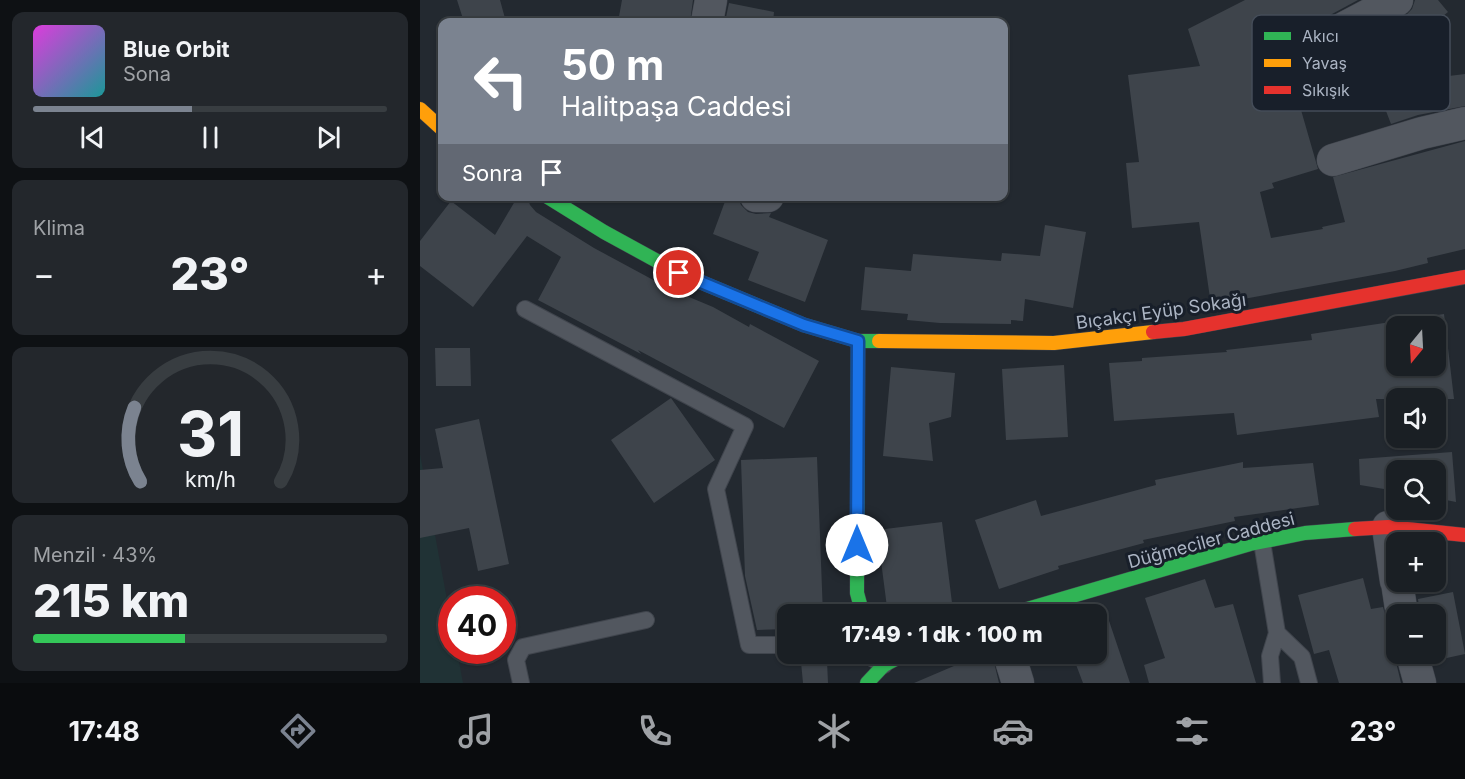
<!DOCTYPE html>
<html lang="tr">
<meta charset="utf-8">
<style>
:root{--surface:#1a1f24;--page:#23272c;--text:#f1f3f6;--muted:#9fa2a6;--line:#383d41;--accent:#7b8390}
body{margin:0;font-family:Inter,sans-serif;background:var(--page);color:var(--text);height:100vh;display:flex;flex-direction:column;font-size:22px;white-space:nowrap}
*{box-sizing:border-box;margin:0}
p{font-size:20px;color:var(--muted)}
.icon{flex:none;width:33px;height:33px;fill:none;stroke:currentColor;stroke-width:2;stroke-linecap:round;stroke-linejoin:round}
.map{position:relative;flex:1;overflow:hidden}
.details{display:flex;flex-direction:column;gap:12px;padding:12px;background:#0e1114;width:420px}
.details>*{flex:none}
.top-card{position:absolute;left:18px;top:18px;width:570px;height:183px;border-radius:12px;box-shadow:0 2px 4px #0004,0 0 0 2px var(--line);background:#7b8390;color:#fff;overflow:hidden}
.needle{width:39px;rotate:198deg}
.buttons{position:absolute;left:966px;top:316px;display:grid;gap:12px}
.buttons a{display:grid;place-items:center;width:60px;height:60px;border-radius:12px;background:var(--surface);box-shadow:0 2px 4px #0004,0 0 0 2px var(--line);font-size:30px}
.speed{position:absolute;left:18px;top:586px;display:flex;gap:12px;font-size:30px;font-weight:700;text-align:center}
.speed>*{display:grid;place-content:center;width:78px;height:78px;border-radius:50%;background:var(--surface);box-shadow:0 2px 4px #0004,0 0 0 2px var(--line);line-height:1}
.speed .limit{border:9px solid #d22;background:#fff;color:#111}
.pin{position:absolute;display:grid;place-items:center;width:51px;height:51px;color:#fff;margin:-26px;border:3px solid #fff;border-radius:50%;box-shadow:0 2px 6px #0007}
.me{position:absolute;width:66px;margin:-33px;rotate:0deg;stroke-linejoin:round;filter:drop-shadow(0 0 4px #0008)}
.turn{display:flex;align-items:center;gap:21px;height:126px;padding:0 24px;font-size:27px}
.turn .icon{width:78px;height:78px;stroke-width:2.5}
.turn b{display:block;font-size:42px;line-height:51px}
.then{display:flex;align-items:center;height:57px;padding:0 24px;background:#0003;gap:12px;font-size:22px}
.big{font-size:45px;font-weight:800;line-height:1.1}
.details .tile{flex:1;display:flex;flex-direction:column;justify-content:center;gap:9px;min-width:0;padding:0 21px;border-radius:12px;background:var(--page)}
.details .dial{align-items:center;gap:0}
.dial svg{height:156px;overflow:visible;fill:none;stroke:var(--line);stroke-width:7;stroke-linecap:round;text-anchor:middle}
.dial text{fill:var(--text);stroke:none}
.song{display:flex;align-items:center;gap:18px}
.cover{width:72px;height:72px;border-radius:9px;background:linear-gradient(135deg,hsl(300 70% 55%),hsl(180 70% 35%))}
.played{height:6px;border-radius:3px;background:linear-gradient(90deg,var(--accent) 45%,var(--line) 45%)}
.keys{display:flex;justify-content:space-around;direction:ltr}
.heat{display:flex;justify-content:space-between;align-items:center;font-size:33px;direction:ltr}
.charge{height:9px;border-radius:4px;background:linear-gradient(90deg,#34c759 43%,var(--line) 0)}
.trip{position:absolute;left:357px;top:604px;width:330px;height:60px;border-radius:12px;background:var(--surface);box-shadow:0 2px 4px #0004,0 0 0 2px var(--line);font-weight:800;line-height:60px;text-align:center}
.tab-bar{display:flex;height:96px;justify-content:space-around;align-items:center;background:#0a0c0e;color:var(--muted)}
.tab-bar .icon{width:42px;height:42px}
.tab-bar .current{color:var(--accent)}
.tab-bar b{font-size:27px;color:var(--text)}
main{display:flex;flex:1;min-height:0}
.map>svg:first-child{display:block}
</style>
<main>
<section class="details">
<div class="tile">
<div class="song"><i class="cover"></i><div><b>Blue Orbit</b><p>Sona</p></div></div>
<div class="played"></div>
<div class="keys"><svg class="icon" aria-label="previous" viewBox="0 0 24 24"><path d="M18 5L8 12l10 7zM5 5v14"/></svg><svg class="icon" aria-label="pause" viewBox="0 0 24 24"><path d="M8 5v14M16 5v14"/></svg><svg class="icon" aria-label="next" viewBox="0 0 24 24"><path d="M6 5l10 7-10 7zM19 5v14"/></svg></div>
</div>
<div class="tile"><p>Klima</p>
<div class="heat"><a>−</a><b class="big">23°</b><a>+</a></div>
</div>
<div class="tile dial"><svg viewBox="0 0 100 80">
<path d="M14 69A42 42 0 1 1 86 69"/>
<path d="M14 69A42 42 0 0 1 11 31" stroke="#7b8390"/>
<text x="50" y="56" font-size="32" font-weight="700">31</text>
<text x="50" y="72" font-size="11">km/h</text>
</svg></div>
<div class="tile"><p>Menzil · 43%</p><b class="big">215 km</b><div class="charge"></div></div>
</section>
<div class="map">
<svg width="1045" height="683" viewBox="0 0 1045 683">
<rect width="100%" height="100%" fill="#232930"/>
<!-- green -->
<path fill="#203235" d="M0,454L31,621L32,651H37L43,683H0Z"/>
<!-- building -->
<path fill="#3e444b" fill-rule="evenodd" d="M37,0H80L86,22H44Z
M202,0H273L270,22H198Z
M825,0H938L899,21L851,41L844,47L840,55L841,65L848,73L856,76L865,75L914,54L985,16L992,9L995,0H1018L1028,12L1017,21L1021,26L953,79L950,71L879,103L898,169L852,183L854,188L840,192L851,238L903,229L902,227L925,222L913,177L1045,141V249L1007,258L1008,263L975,271L791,305L779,222L712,228L706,163L719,162L708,75L780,66L768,29Z
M309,3L354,12L353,22H305Z
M1045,74V106L998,115L971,124L956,85Z
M98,196H107L110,205L116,212L174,248L250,289L293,307L329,327L330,324L399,361L364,428L218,350L221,354L118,300L141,257L107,236L53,307L0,266V241L31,201L75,235Z
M307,196L318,197L321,205L328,212L336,214L351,213L349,217L408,240L385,302L328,280L339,252L293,234Z
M625,225L666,232L653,308L605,299L603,321L591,320V324L520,323L487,320L488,314L441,310L445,267L491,271L493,254L581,261L582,253L620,256Z
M1024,314L1034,399H956L959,417L817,435L814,413L694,421L689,363L722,361V358L807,352L806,350L892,340L891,334ZM976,327H1016V366H976Z
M15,348H50L51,386H16Z
M644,365L648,437L586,440L582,369Z
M471,367L535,373L531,417L509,423L513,461L463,456Z
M251,398L295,460L234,503L191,440Z
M59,419L89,564L58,571L49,528L0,538V470L23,468L15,429Z
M1032,452L1036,502L1016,498V471H976V491L940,485L939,459Z
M397,457L403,615H368V629L337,630L325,576L321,460Z
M823,462V468L893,463L899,505L814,517L815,521L723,540L724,543L638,566L639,569L579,589L555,520L616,500L621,516L736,485L735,480Z
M522,522L533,611L502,615H468L457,530Z
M943,578L951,609L963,607L968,626L976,632L975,658L981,683H919L909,650L894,654L878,595Z
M785,579L795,608L813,604L836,683H729L724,665L745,658L725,598Z
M1033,592L1045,654L1013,661L1011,654H1016V615H1000L998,599Z
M684,606L710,683H663L652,654H676V608Z
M562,654H572L579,683H494Z
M407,661L408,683H383L381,662Z"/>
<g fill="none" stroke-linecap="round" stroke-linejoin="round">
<defs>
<path id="lane" d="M105,309L325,426L296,489L329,645H368
M842,542L857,633L882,657L889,683
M445,654L464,665
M101,683L96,660L103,647L226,620
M852,683L850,656L857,633"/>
<path id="street" d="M287,22L291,0
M858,58L907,37L977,0
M913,160L1002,133L1045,123
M336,196H348
M968,527L976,581
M977,582L982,615
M589,654L598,683
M992,654L1000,683"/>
<path id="fast" d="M126,196L184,232L259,273L384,325L438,341H459
M438,341L437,593L443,615
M587,615L830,544L885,533L935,529
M447,683L464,665L485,654"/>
<path id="slow" d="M0,109L22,129
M459,341L634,343L733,332"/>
<path id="jam" d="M733,332L764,329L1045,277
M935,529L968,527L1045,535"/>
</defs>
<!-- lane casing -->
<use href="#lane" stroke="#40454d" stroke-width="18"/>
<!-- street casing -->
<use href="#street" stroke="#40454d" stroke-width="33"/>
<!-- fast casing -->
<use href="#fast" stroke="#40454d" stroke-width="15"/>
<!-- slow casing -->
<use href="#slow" stroke="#40454d" stroke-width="15"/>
<!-- jam casing -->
<use href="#jam" stroke="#40454d" stroke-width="15"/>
<!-- lane -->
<use href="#lane" stroke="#52575f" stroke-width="16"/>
<!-- street -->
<use href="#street" stroke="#52575f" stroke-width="32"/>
<!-- fast -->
<use href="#fast" stroke="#30b455" stroke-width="14"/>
<!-- slow -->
<use href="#slow" stroke="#ff9f0a" stroke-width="14"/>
<!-- jam -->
<use href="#jam" stroke="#e5322d" stroke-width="14"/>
</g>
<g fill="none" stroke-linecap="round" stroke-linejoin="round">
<defs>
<path id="route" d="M259,273L384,325L438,341L437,545"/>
</defs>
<!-- route casing -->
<use href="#route" stroke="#114b97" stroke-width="15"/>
<!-- route -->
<use href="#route" stroke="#1a73e8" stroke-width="10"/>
</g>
<g text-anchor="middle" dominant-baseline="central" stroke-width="6" stroke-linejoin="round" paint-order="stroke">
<!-- street labels -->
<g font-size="18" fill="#abb4c3" stroke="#181f2a">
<text transform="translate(741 311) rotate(-8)">Bıçakçı Eyüp Sokağı</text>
<text transform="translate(791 540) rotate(-15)">Düğmeciler Caddesi</text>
</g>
</g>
<!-- legend -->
<rect x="832" y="15" width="198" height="96" rx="9" fill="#181f2a" stroke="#444c58" stroke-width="1.5"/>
<rect x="844" y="32" width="27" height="8" fill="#30b455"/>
<rect x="844" y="59" width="27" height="8" fill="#ff9f0a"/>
<rect x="844" y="86" width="27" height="8" fill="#e5322d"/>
<g font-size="16" fill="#abb4c3">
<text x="882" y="42">Akıcı</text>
<text x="882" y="69">Yavaş</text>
<text x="882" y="96">Sıkışık</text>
</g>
</svg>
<div class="buttons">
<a><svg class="needle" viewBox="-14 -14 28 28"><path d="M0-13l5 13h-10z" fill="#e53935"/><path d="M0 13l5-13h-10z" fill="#9fa2a6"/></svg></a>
<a><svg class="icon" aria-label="sound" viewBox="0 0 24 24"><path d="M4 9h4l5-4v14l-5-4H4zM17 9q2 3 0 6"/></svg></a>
<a><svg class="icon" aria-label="search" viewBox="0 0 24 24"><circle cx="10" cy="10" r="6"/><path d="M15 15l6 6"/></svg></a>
<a>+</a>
<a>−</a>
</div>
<div class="speed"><div class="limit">40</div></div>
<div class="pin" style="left:259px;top:273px;background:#d93025"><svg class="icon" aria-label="arrive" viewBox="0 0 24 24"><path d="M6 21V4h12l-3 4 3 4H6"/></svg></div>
<svg class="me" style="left:437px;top:545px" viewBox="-20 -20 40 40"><circle r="19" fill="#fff"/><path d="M0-13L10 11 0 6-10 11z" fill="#1a73e8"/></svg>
<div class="trip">17:49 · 1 dk · 100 m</div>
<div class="top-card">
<div class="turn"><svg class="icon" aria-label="left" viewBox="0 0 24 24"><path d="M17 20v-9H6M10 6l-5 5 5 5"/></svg><div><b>50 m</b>Halitpaşa Caddesi</div></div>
<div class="then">Sonra<svg class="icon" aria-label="arrive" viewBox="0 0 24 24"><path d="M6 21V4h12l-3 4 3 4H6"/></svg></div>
</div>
</div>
</main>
<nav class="tab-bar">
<b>17:48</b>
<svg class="icon current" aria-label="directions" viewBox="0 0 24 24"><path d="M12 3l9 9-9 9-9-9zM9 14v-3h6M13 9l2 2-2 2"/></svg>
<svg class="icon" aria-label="music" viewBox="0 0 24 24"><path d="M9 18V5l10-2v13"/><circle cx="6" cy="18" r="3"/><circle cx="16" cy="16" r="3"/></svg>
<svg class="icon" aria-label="phone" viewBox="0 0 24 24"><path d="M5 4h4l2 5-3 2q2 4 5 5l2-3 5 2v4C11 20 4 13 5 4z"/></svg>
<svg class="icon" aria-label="climate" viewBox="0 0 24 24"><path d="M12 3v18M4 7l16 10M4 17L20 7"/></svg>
<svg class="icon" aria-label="car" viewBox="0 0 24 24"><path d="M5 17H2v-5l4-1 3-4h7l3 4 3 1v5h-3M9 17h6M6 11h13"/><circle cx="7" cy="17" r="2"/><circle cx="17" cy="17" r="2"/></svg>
<svg class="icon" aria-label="filters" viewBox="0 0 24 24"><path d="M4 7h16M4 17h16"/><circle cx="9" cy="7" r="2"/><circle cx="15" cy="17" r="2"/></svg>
<b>23°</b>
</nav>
